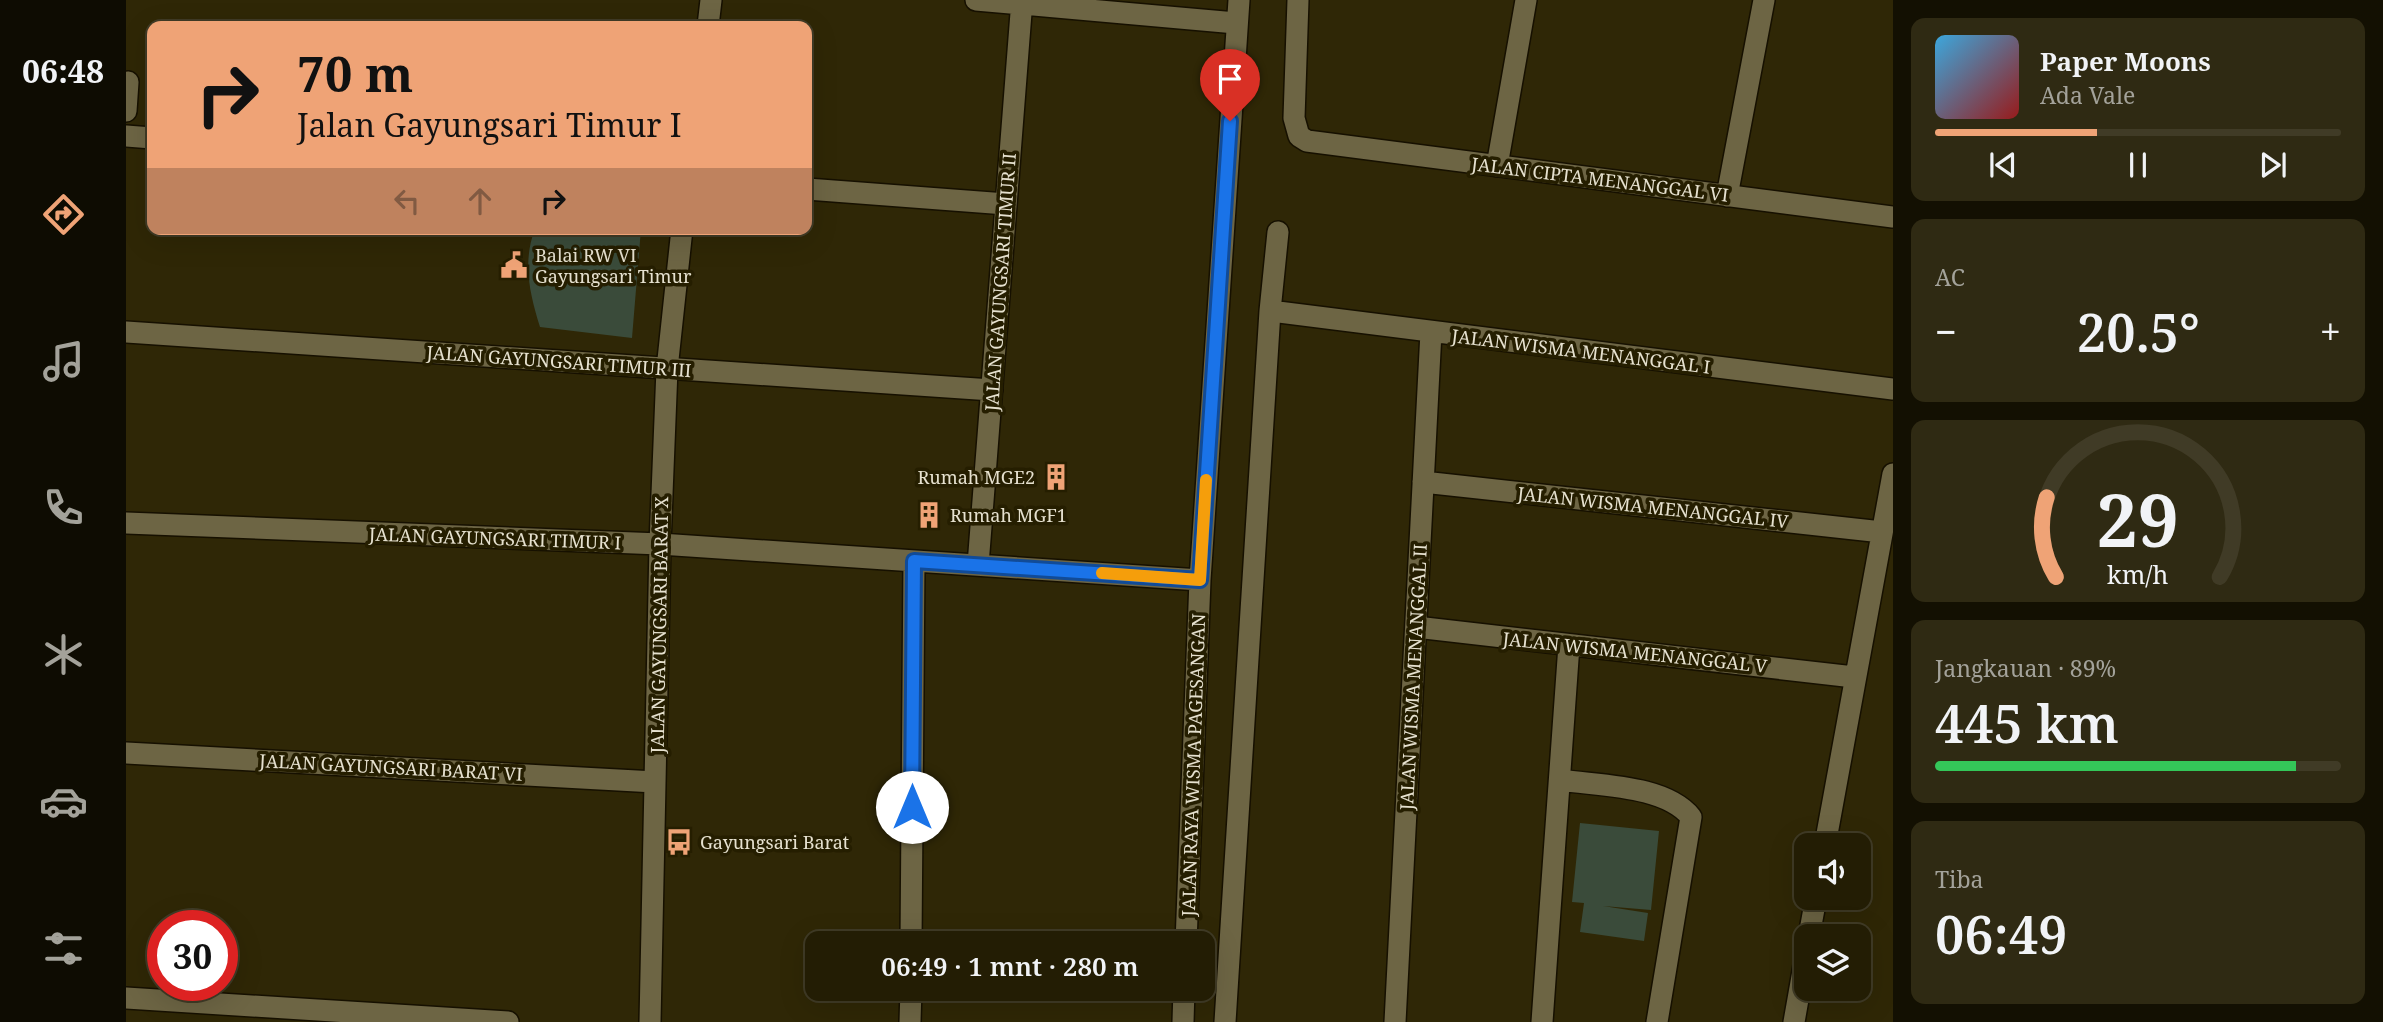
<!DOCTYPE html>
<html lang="id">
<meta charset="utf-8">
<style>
:root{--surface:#231d04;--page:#2f2a13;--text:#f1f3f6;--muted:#a3a29a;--line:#403b26;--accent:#efa376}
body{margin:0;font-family:"Noto Serif",serif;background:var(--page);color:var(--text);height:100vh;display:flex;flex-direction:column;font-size:26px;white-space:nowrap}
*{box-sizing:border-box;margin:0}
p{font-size:23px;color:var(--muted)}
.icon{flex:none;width:38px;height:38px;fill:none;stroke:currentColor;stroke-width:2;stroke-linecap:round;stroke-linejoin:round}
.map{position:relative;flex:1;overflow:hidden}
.drawer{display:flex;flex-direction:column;gap:18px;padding:18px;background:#131002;width:490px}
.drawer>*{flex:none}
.top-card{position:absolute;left:21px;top:21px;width:665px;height:214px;border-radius:14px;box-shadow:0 7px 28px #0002,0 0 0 2px var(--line);background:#efa376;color:#111;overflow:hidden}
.fabs{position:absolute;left:1668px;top:833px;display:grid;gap:14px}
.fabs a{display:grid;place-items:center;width:77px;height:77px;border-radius:14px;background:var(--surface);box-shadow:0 7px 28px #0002,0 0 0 2px var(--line);font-size:35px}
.speed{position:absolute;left:21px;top:910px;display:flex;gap:14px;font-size:35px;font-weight:700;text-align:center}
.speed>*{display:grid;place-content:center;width:91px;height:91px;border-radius:50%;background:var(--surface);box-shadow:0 7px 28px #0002,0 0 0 2px var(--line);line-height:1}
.speed .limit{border:10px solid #d22;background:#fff;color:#111}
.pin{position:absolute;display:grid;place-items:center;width:60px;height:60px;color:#fff;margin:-72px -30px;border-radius:50% 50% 50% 0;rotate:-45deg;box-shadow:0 0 7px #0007}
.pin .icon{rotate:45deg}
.me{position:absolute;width:77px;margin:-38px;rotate:0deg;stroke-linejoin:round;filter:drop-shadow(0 0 5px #0008)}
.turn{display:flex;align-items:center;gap:24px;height:147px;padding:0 35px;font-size:32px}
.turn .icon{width:91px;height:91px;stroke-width:2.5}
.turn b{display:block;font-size:49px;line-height:60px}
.lanes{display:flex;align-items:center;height:66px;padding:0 35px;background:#0003;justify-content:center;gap:35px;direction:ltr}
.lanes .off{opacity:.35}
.big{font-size:52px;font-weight:600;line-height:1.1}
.drawer .tile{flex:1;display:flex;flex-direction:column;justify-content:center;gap:10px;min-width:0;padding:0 24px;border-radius:14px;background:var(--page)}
.drawer .dial{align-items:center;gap:0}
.dial svg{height:182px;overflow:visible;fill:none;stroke:var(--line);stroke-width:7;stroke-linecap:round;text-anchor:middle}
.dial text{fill:var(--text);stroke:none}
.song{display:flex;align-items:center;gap:21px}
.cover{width:84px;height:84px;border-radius:10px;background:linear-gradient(135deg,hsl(200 70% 55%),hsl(0 70% 35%))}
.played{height:7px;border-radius:4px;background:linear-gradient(90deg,var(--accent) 40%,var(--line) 40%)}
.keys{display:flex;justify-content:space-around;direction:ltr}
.heat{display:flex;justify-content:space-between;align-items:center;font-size:38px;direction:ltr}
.charge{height:10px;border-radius:5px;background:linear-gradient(90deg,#34c759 89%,var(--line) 0)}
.trip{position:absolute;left:679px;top:931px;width:410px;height:70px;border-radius:14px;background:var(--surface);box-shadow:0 7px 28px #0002,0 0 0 2px var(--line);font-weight:600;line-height:70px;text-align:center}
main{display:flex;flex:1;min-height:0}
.tab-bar{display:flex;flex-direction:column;width:126px;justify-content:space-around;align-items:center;background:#0e0c02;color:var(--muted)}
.tab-bar .icon{width:49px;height:49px}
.tab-bar .active{color:var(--accent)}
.tab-bar b{font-size:32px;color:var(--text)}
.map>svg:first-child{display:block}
</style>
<main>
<nav class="tab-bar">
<b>06:48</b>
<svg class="icon active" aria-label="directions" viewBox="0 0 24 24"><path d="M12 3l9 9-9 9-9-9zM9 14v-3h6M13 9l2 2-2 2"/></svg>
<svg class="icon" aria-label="music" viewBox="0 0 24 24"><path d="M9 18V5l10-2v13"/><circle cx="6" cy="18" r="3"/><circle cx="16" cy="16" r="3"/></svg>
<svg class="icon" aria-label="phone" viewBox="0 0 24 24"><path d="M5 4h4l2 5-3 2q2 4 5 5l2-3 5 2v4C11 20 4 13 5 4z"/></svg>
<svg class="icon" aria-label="climate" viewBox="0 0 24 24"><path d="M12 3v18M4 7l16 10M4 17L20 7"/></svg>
<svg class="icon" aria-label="car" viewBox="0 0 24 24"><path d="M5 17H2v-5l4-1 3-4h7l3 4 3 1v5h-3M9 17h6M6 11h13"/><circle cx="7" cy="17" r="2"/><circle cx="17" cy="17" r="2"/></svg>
<svg class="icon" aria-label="filters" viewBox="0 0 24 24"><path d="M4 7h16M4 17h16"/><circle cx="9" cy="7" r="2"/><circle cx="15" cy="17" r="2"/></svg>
</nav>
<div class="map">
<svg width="1767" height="1022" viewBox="0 0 1767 1022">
<rect width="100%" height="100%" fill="#2f2706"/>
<!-- green -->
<path fill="#3a4b3a" d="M409,229H515L506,338L414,327C404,295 396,262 409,229Z
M1454,823L1533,831L1525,910L1477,906L1522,913L1518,941L1454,932L1458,903L1446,902Z"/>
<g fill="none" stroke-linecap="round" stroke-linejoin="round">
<defs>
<path id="minor" d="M850,0L1110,23
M1172,0L1168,118L1173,136L1181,141L1767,217
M582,26L585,0
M0,111L2,82
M0,136L26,138
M1371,166L1400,0
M681,189L880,204
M1601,196L1638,0
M1144,311L1767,389
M0,332L866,390
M1297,482L1756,532
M0,523L534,544L1074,580
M852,565L896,0
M1290,627L1728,677
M0,753L529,782
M1435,780C1474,786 1539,785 1565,817L1531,1022
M1699,845L1767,474
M1683,936L1690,898
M785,943L788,561
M1060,943L1074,580L1113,0
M0,998L382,1022
M524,1022L534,544L541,369L556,229
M784,1022L785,989
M1057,1022L1058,989
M1099,1022L1144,311L1152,232
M1269,1022L1305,332
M1416,1022L1443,645
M1668,1022L1680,954"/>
</defs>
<!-- minor casing -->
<use href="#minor" stroke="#161000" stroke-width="24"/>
<!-- minor -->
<use href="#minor" stroke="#6d6544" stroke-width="21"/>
</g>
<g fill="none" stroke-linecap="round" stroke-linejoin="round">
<defs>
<path id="route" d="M786,807L788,561L1074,580L1104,121"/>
</defs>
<!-- route casing -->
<use href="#route" stroke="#114b97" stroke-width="18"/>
<!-- route -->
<use href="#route" stroke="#1a73e8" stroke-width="12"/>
<!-- slow -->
<path stroke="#f59e0b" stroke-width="12" d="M976,573L1074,580L1080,480"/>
</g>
<!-- icons -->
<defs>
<symbol id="civic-bare" viewBox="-9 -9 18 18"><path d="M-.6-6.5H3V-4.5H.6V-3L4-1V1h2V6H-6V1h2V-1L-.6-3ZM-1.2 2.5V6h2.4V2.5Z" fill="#efa376" stroke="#251e00" stroke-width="2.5" paint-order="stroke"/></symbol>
<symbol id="building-bare" viewBox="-9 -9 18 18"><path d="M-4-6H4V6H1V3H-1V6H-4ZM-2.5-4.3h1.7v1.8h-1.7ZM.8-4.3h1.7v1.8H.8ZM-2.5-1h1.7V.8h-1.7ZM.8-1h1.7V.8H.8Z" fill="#efa376" stroke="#251e00" stroke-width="2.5" paint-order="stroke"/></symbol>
<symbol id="bus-bare" viewBox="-9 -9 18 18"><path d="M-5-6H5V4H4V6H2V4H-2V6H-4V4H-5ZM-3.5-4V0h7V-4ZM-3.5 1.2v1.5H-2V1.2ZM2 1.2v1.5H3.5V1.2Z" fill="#efa376" stroke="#251e00" stroke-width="2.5" paint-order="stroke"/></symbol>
</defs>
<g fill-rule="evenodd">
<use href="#civic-bare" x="369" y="246" width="38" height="38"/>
<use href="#building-bare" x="911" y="458" width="38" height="38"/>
<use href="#building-bare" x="784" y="496" width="38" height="38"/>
<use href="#bus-bare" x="534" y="823" width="38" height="38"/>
</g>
<g text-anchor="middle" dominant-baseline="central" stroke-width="7" stroke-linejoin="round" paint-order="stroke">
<!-- street labels -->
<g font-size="18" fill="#e6e1cf" stroke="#251e00">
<text transform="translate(1474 179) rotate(7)">JALAN CIPTA MENANGGAL VI</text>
<text transform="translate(874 282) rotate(-86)">JALAN GAYUNGSARI TIMUR II</text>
<text transform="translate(1455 351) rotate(7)">JALAN WISMA MENANGGAL I</text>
<text transform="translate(433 361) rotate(4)">JALAN GAYUNGSARI TIMUR III</text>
<text transform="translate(1527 507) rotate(6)">JALAN WISMA MENANGGAL IV</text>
<text transform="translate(369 538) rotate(2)">JALAN GAYUNGSARI TIMUR I</text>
<text transform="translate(533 625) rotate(-89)">JALAN GAYUNGSARI BARAT X</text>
<text transform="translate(1509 652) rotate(6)">JALAN WISMA MENANGGAL V</text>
<text transform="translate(1287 677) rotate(-87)">JALAN WISMA MENANGGAL II</text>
<text transform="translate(1067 765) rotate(-88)">JALAN RAYA WISMA PAGESANGAN</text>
<text transform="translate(265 767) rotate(3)">JALAN GAYUNGSARI BARAT VI</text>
</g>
<!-- poi labels -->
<g font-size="18" fill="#e6e1cf" stroke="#251e00" text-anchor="start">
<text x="409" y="255">Balai RW VI<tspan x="409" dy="21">Gayungsari Timur</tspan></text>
<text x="909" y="477" text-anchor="end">Rumah MGE2</text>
<text x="824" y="515">Rumah MGF1</text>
<text x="574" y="842">Gayungsari Barat</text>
</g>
</g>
</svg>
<div class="fabs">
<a><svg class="icon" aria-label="sound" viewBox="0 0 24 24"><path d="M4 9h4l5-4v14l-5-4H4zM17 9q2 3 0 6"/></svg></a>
<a><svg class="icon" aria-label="layers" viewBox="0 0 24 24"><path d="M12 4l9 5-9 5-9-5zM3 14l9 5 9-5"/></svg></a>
</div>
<div class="speed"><div class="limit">30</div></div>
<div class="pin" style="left:1104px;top:121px;background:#d93025"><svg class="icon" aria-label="arrive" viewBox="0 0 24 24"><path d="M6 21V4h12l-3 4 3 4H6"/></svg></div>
<svg class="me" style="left:786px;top:807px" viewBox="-20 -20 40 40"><circle r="19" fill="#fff"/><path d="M0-13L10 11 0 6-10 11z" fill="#1a73e8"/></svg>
<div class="trip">06:49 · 1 mnt · 280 m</div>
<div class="top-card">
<div class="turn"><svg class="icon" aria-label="right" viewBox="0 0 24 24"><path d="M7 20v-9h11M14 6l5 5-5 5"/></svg><div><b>70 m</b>Jalan Gayungsari Timur I</div></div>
<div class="lanes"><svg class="icon off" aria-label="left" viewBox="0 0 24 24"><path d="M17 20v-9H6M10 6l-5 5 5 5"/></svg><svg class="icon off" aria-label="ahead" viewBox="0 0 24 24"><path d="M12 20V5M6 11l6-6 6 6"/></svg><svg class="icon" aria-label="right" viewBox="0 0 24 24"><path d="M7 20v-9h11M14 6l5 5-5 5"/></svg></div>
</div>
</div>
<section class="drawer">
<div class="tile">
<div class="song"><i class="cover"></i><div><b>Paper Moons</b><p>Ada Vale</p></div></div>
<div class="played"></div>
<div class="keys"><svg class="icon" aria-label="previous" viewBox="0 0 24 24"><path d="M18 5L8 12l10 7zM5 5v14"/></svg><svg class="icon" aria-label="pause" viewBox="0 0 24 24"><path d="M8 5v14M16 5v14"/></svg><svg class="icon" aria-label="next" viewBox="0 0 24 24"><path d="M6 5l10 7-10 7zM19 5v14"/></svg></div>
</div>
<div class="tile"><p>AC</p>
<div class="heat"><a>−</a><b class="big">20.5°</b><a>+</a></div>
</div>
<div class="tile dial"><svg viewBox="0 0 100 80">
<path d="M14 69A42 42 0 1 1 86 69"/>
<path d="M14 69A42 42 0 0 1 10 34" stroke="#efa376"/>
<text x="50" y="56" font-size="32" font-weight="700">29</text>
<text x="50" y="72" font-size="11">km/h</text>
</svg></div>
<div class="tile"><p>Jangkauan · 89%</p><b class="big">445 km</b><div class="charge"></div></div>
<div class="tile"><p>Tiba</p><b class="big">06:49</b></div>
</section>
</main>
